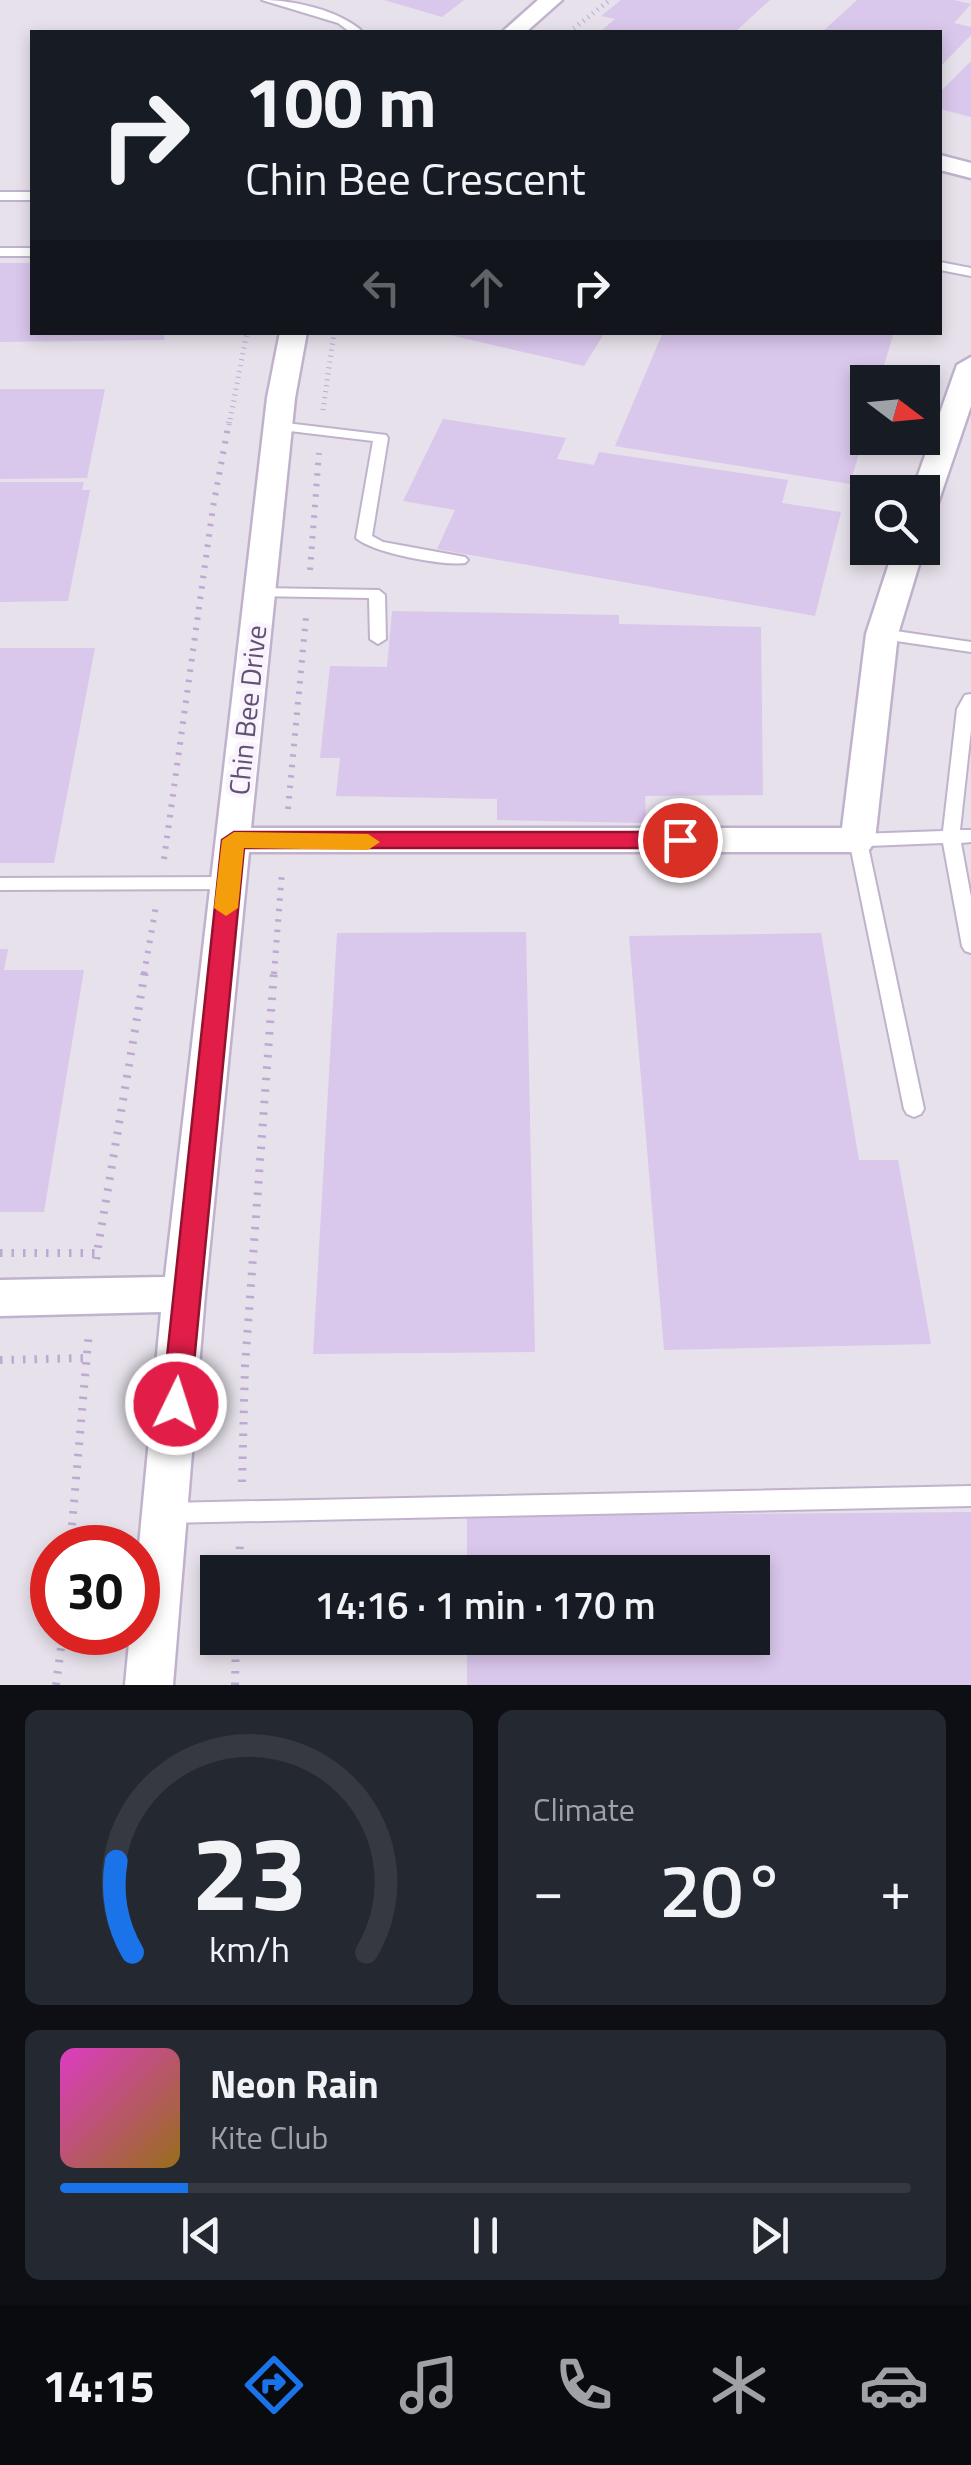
<!DOCTYPE html>
<meta charset="utf-8">
<style>
:root{--surface:#171b24;--page:#242831;--text:#f1f3f6;--muted:#9ea1a6;--line:#363941;--accent:#1a73e8}
body{margin:0;font-family:"Titillium Web",sans-serif;background:var(--page);color:var(--text);height:100vh;display:flex;flex-direction:column;font-size:38px;white-space:nowrap}
*{box-sizing:border-box;margin:0}
p{font-size:32px;color:var(--muted)}
.icon{flex:none;width:55px;height:55px;fill:none;stroke:currentColor;stroke-width:2;stroke-linecap:round;stroke-linejoin:round}
.map{position:relative;height:1685px;overflow:hidden}
.panel{display:flex;flex-direction:column;gap:25px;padding:25px;background:#0d0f14;flex:1}
.panel>*{flex:none}
.hud{position:absolute;left:30px;top:30px;width:912px;height:305px;border-radius:0px;box-shadow:0 5px 15px #0003;background:#171b24;color:var(--text);overflow:hidden}
.needle{width:65px;rotate:106deg}
.tools{position:absolute;left:850px;top:365px;display:grid;gap:20px}
.tools a{display:grid;place-items:center;width:90px;height:90px;border-radius:0px;background:var(--surface);box-shadow:0 5px 15px #0003;font-size:50px}
.speed{position:absolute;left:30px;top:1525px;display:flex;gap:20px;font-size:50px;font-weight:700;text-align:center}
.speed>*{display:grid;place-content:center;width:130px;height:130px;border-radius:50%;background:var(--surface);box-shadow:0 5px 15px #0003;line-height:1}
.speed .limit{border:15px solid #d22;background:#fff;color:#111}
.pin{position:absolute;display:grid;place-items:center;width:85px;height:85px;color:#fff;margin:-42px;border:5px solid #fff;border-radius:50%;box-shadow:0 2px 10px #0007}
.me{position:absolute;width:110px;margin:-55px;rotate:4deg;stroke-linejoin:round;filter:drop-shadow(0 0 8px #0008)}
.turn{display:flex;align-items:center;gap:35px;height:210px;padding:0 50px;font-size:45px}
.turn .icon{width:130px;height:130px;stroke-width:2.5}
.turn b{display:block;font-size:70px;line-height:85px}
.lanes{display:flex;align-items:center;height:95px;padding:0 50px;background:#0003;justify-content:center;gap:50px;direction:ltr}
.lanes .off{opacity:.35}
.big{font-size:75px;font-weight:600;line-height:1.1}
.panel .card{flex:1;display:flex;flex-direction:column;justify-content:center;gap:15px;min-width:0;padding:0 35px;border-radius:15px;background:var(--page)}
.panel .dial{align-items:center;gap:0}
.dial svg{height:260px;overflow:visible;fill:none;stroke:var(--line);stroke-width:7;stroke-linecap:round;text-anchor:middle}
.dial text{fill:var(--text);stroke:none}
.song{display:flex;align-items:center;gap:30px}
.cover{width:120px;height:120px;border-radius:15px;background:linear-gradient(135deg,hsl(310 70% 55%),hsl(40 70% 35%))}
.played{height:10px;border-radius:5px;background:linear-gradient(90deg,var(--accent) 15%,var(--line) 15%)}
.keys{display:flex;justify-content:space-around;direction:ltr}
.heat{display:flex;justify-content:space-between;align-items:center;font-size:55px;direction:ltr}
.panel .tiles{flex:1;display:grid;gap:25px;grid-template-columns:1fr 1fr}
.card:last-child{grid-column:span 2}
.trip{position:absolute;left:200px;top:1555px;width:570px;height:100px;border-radius:0px;background:var(--surface);box-shadow:0 5px 15px #0003;font-weight:600;line-height:100px;text-align:center}
.dock{display:flex;height:160px;justify-content:space-around;align-items:center;background:#090b0e;color:var(--muted)}
.dock .icon{width:70px;height:70px}
.dock .active{color:var(--accent)}
.dock b{font-size:45px;color:var(--text)}
.map>svg:first-child{display:block}
</style>
<div class="map">
<svg width="971" height="1685" viewBox="0 0 971 1685">
<rect width="100%" height="100%" fill="#f6ecfa"/>
<!-- industrial -->
<path fill="#e6e1ea" fill-rule="evenodd" d="M0,0H971V1685H0ZM32,32H940V332H32ZM868,382H922V438H868ZM868,492H922V548H868ZM52,1548H138V1632H52ZM218,1572H752V1638H218Z"/>
<!-- building -->
<path fill="#dac7ec" d="M384,0H464L442,17Z
M621,0H770L735,32L602,30L615,19L601,16Z
M857,0H954L971,4L954,23L971,27V35L940,67V32H822Z
M971,61V117L940,109V92Z
M0,263H32V332H165L164,340L0,342Z
M437,332H605L584,366Z
M663,332H894L879,382H868V423L850,484L615,446Z
M0,389H105L87,478L0,479Z
M443,419L566,438L557,459L594,465L599,452L788,480L782,503L841,512L815,616L437,549L455,510L403,501Z
M0,482H84L82,490H90L68,601L0,602Z
M392,611L619,615V624L761,627L763,795L645,796L646,823L497,820V799L336,796L340,758H320L330,666L387,667Z
M0,648H95L54,863H0Z
M526,932L535,1352L313,1354L337,933Z
M821,933L859,1160H898L931,1344L664,1350L629,936Z
M0,949H8L4,970H84L44,1212H0Z
M971,1512V1685H467V1638H752V1572H467V1516Z"/>
<g fill="none" stroke-linecap="round" stroke-linejoin="round">
<defs>
<path id="service" d="M262,0C293,0 339,10 363,32H350L338,23Z
M0,192H32V200H0Z
M0,248H32V256H0Z
M940,262L971,268V276L940,270Z
M278,422L386,435L388,438L372,536L383,542L465,557L468,560L465,563C443,566 373,553 356,538L373,441L273,429V423Z
M259,588L379,590L385,595L386,639L378,644L370,639L369,598L253,596L251,593Z
M882,629L971,642V652L876,638L874,634Z
M971,694V730L960,830H971V842L961,843L971,897V953L965,951L962,946L943,843L868,846L924,1109L921,1114L914,1117L907,1114L904,1109L849,840L858,834L943,831L957,709L965,695Z
M229,877L238,883L229,889L0,890V878Z
M971,1486V1506L167,1523L159,1520L156,1513L159,1506L167,1503Z"/>
<path id="minor" d="M538,0H562L526,32H502Z
M940,155L971,163V178L940,170Z
M280,332H307L295,398L251,828H842L866,634L894,548H924L898,634L875,840L870,849L858,852H249L205,1294L173,1685H125L130,1632H138V1556L161,1312L0,1316V1280L165,1277L267,398Z
M971,357V406L937,506L922,515V492H912L957,365Z"/>
</defs>
<!-- service casing -->
<use href="#service" stroke="#c0b2cc" stroke-width="4"/>
<!-- minor casing -->
<use href="#minor" stroke="#c0b2cc" stroke-width="5"/>
<!-- path-far2 -->
<path stroke="#bea9d2" stroke-width="5" stroke-dasharray="1 5" stroke-linecap="butt" d="M569,32L610,0
M323,410L334,332
M229,425L247,332"/>
<!-- path-far1 -->
<path stroke="#bea9d2" stroke-width="6" stroke-dasharray="2.5 8" stroke-linecap="butt" d="M310,570L319,453
M288,809L306,617
M164,859L213,507L229,422
M144,974L156,906
M274,974L282,871"/>
<!-- path -->
<path stroke="#bea9d2" stroke-width="8" stroke-dasharray="2.5 9" stroke-linecap="butt" d="M0,1253H96
M96,1259L145,971
M0,1360L87,1358
M242,1482L245,1366L274,971
M70,1548L89,1331
M239,1572L240,1540
M56,1685L63,1632
M235,1685L236,1638"/>
<!-- service -->
<use href="#service" fill="#fff" fill-rule="evenodd"/>
<!-- minor -->
<use href="#minor" fill="#fff" fill-rule="evenodd"/>
</g>
<!-- route -->
<path fill="#e11d48" stroke="#92132f" stroke-width="2.5" d="M234,832H680L692,840L680,848H244L190,1404L186,1412L176,1416L166,1412L162,1404L222,840Z"/>
<!-- slow -->
<path fill="#f59e0b" d="M234,832L368,834L380,842L368,850L244,848L238,908L226,916L214,908L222,840Z"/>
<g text-anchor="middle" dominant-baseline="central" stroke-width="9" stroke-linejoin="round" paint-order="stroke">
<!-- street labels -->
<g font-size="28" fill="#615173" stroke="#faf2fd">
<text transform="translate(247 710) rotate(-84)">Chin Bee Drive</text>
</g>
</g>
</svg>
<div class="tools">
<a><svg class="needle" viewBox="-14 -14 28 28"><path d="M0-13l5 13h-10z" fill="#e53935"/><path d="M0 13l5-13h-10z" fill="#9ea1a6"/></svg></a>
<a><svg class="icon" aria-label="search" viewBox="0 0 24 24"><circle cx="10" cy="10" r="6"/><path d="M15 15l6 6"/></svg></a>
</div>
<div class="speed"><div class="limit">30</div></div>
<div class="pin" style="left:680px;top:840px;background:#d93025"><svg class="icon" aria-label="arrive" viewBox="0 0 24 24"><path d="M6 21V4h12l-3 4 3 4H6"/></svg></div>
<svg class="me" style="left:176px;top:1404px" viewBox="-20 -20 40 40"><circle r="17" fill="#e11d48" stroke="#fff" stroke-width="3"/><path d="M0-11L8 9 0 5-8 9z" fill="#fff"/></svg>
<div class="trip">14:16 · 1 min · 170 m</div>
<div class="hud">
<div class="turn"><svg class="icon" aria-label="right" viewBox="0 0 24 24"><path d="M7 20v-9h11M14 6l5 5-5 5"/></svg><div><b>100 m</b>Chin Bee Crescent</div></div>
<div class="lanes"><svg class="icon off" aria-label="left" viewBox="0 0 24 24"><path d="M17 20v-9H6M10 6l-5 5 5 5"/></svg><svg class="icon off" aria-label="ahead" viewBox="0 0 24 24"><path d="M12 20V5M6 11l6-6 6 6"/></svg><svg class="icon" aria-label="right" viewBox="0 0 24 24"><path d="M7 20v-9h11M14 6l5 5-5 5"/></svg></div>
</div>
</div>
<section class="panel">
<div class="tiles">
<div class="card dial"><svg viewBox="0 0 100 80">
<path d="M14 69A42 42 0 1 1 86 69"/>
<path d="M14 69A42 42 0 0 1 9 41" stroke="#1a73e8"/>
<text x="50" y="56" font-size="32" font-weight="700">23</text>
<text x="50" y="72" font-size="11">km/h</text>
</svg></div>
<div class="card"><p>Climate</p>
<div class="heat"><a>−</a><b class="big">20°</b><a>+</a></div>
</div>
<div class="card">
<div class="song"><i class="cover"></i><div><b>Neon Rain</b><p>Kite Club</p></div></div>
<div class="played"></div>
<div class="keys"><svg class="icon" aria-label="previous" viewBox="0 0 24 24"><path d="M18 5L8 12l10 7zM5 5v14"/></svg><svg class="icon" aria-label="pause" viewBox="0 0 24 24"><path d="M8 5v14M16 5v14"/></svg><svg class="icon" aria-label="next" viewBox="0 0 24 24"><path d="M6 5l10 7-10 7zM19 5v14"/></svg></div>
</div>
</div>
</section>
<nav class="dock">
<b>14:15</b>
<svg class="icon active" aria-label="directions" viewBox="0 0 24 24"><path d="M12 3l9 9-9 9-9-9zM9 14v-3h6M13 9l2 2-2 2"/></svg>
<svg class="icon" aria-label="music" viewBox="0 0 24 24"><path d="M9 18V5l10-2v13"/><circle cx="6" cy="18" r="3"/><circle cx="16" cy="16" r="3"/></svg>
<svg class="icon" aria-label="phone" viewBox="0 0 24 24"><path d="M5 4h4l2 5-3 2q2 4 5 5l2-3 5 2v4C11 20 4 13 5 4z"/></svg>
<svg class="icon" aria-label="climate" viewBox="0 0 24 24"><path d="M12 3v18M4 7l16 10M4 17L20 7"/></svg>
<svg class="icon" aria-label="car" viewBox="0 0 24 24"><path d="M5 17H2v-5l4-1 3-4h7l3 4 3 1v5h-3M9 17h6M6 11h13"/><circle cx="7" cy="17" r="2"/><circle cx="17" cy="17" r="2"/></svg>
</nav>
